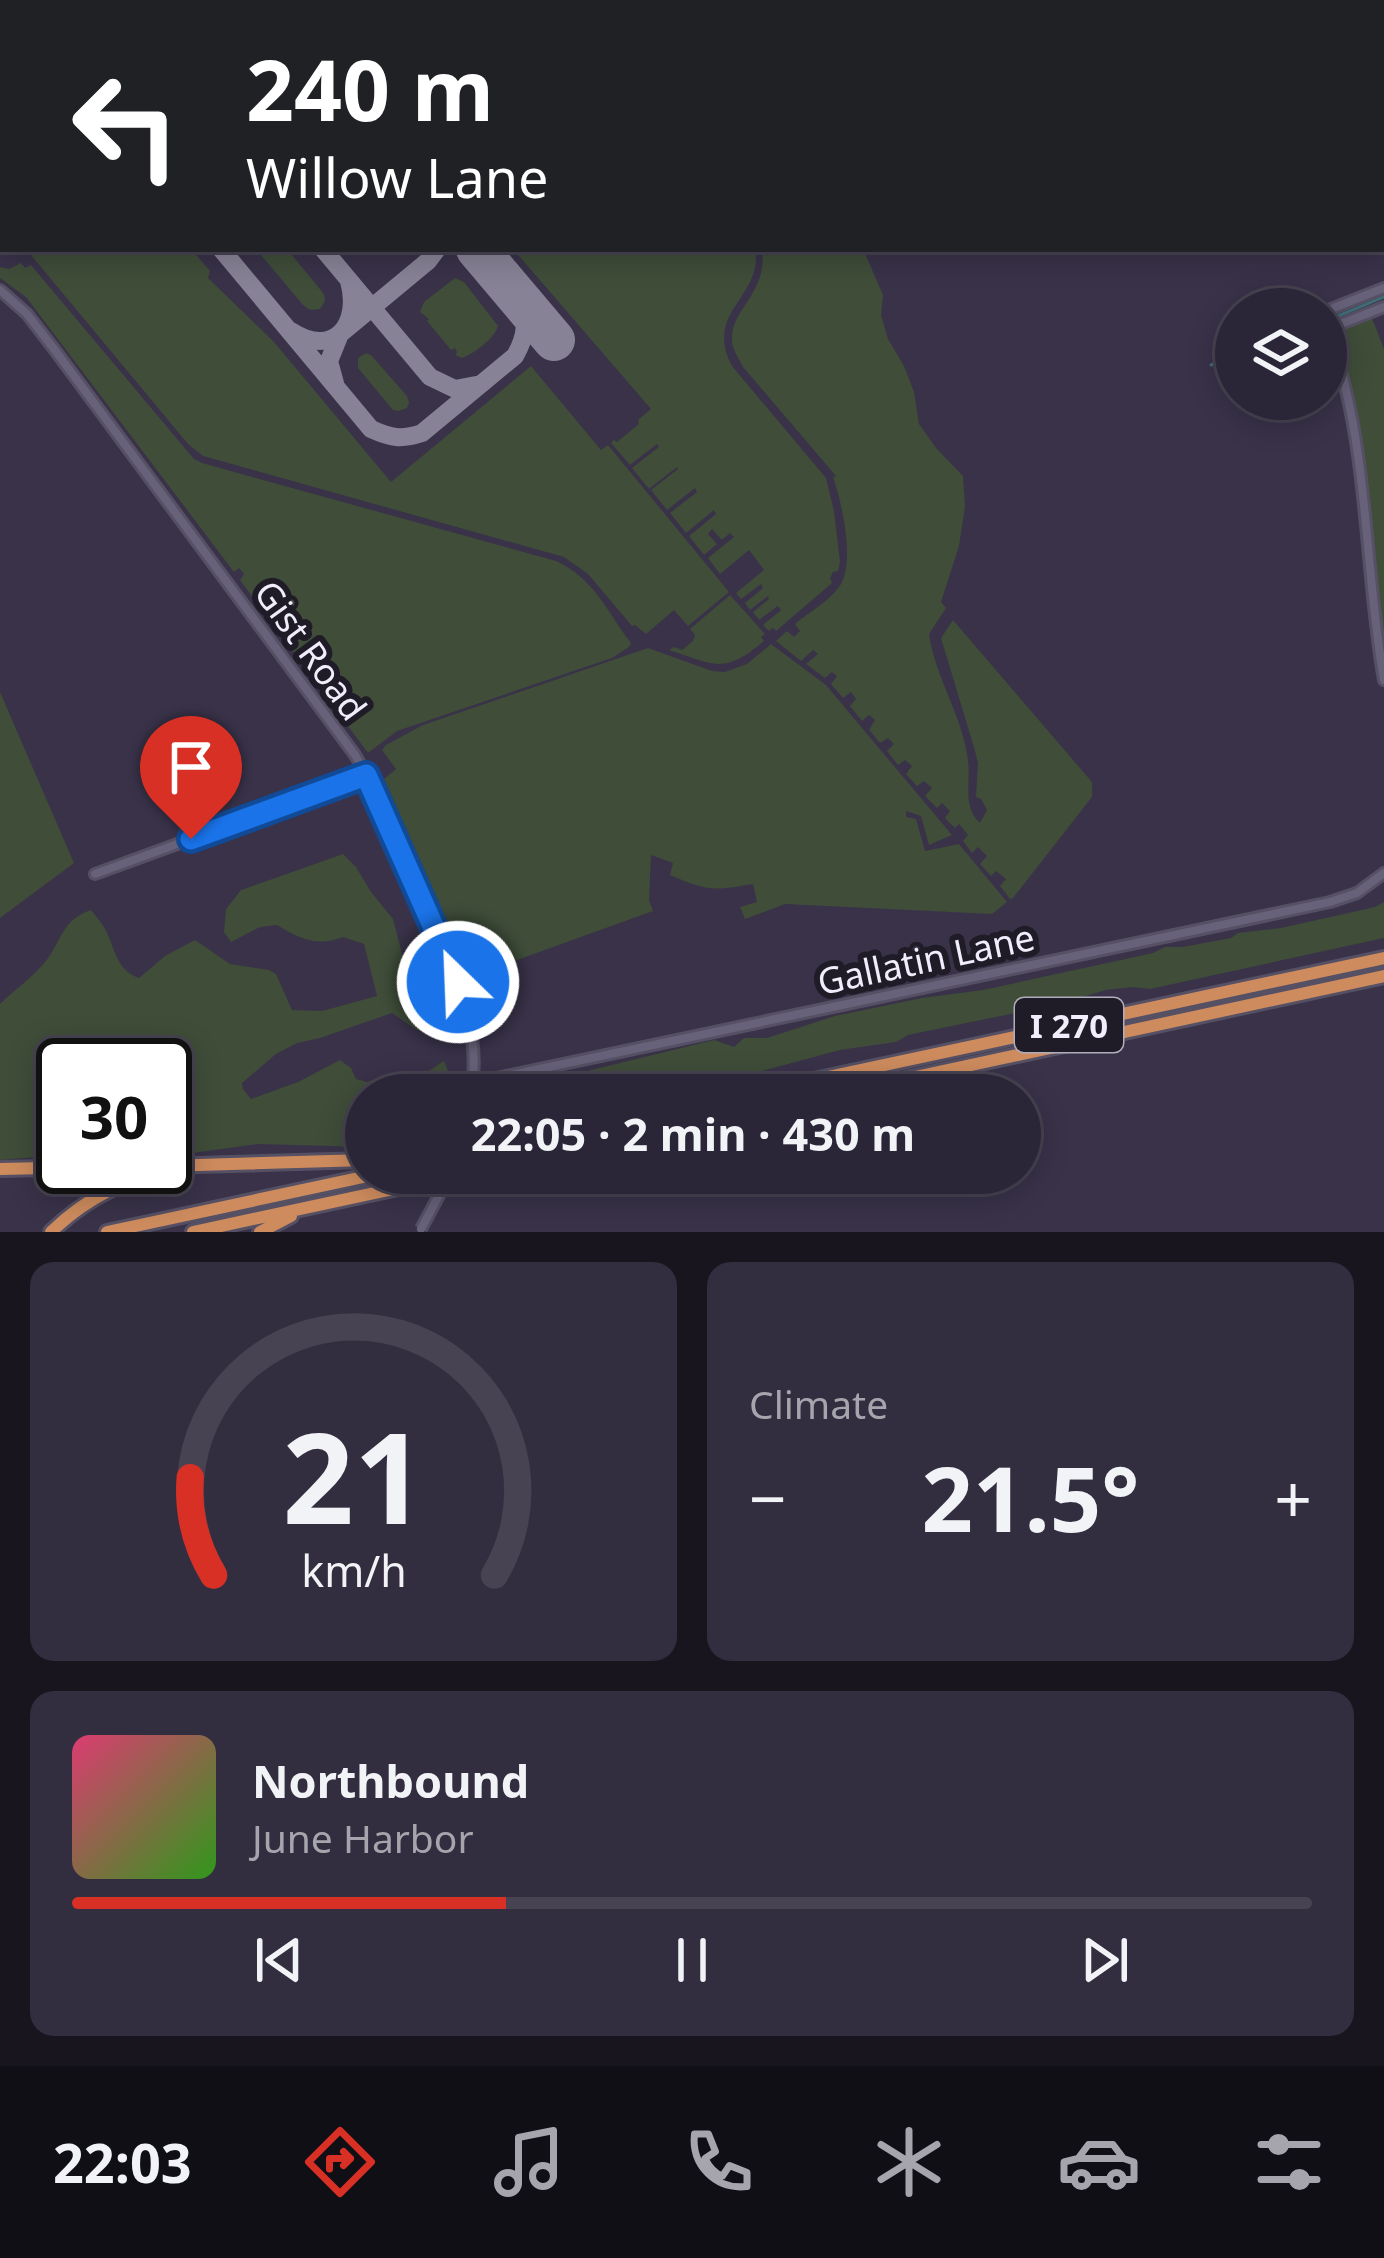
<!DOCTYPE html>
<meta charset="utf-8">
<style>
:root{--surface:#2b2637;--page:#332e3f;--text:#f1f3f6;--muted:#a6a5ad;--line:#474352;--accent:#d93025}
body{margin:0;font-family:"Noto Sans",sans-serif;background:var(--page);color:var(--text);height:100vh;display:flex;flex-direction:column;font-size:45px;white-space:nowrap}
*{box-sizing:border-box;margin:0}
p{font-size:39px;color:var(--muted)}
.icon{flex:none;width:66px;height:66px;fill:none;stroke:currentColor;stroke-width:2;stroke-linecap:round;stroke-linejoin:round}
.map{position:relative;height:1232px;overflow:hidden}
.side{display:flex;flex-direction:column;gap:30px;padding:30px;background:#18151e;flex:1}
.side>*{flex:none}
.guide{position:absolute;left:0px;top:0px;width:1386px;height:252px;box-shadow:0 6px 30px #0003,0 0 0 3px var(--line);background:#202124;color:#fff;overflow:hidden}
.tools{position:absolute;left:1215px;top:288px;display:grid;gap:24px}
.tools a{display:grid;place-items:center;width:132px;height:132px;border-radius:50%;background:var(--surface);box-shadow:0 6px 30px #0003,0 0 0 3px var(--line);font-size:60px}
.speed{position:absolute;left:36px;top:1038px;display:flex;gap:24px;font-size:60px;font-weight:700;text-align:center}
.speed>*{display:grid;place-content:center;width:156px;height:156px;border-radius:50%;background:var(--surface);box-shadow:0 6px 30px #0003,0 0 0 3px var(--line);line-height:1}
.speed .limit{border:6px solid #111;border-radius:18px;background:#fff;color:#111}
.pin{position:absolute;display:grid;place-items:center;width:102px;height:102px;color:#fff;margin:-123px -51px;border-radius:50% 50% 50% 0;rotate:-45deg;box-shadow:0 0 12px #0007}
.pin .icon{rotate:45deg}
.me{position:absolute;width:132px;margin:-66px;rotate:336deg;stroke-linejoin:round;filter:drop-shadow(0 0 9px #0008)}
.turn{display:flex;align-items:center;gap:42px;height:252px;padding:0 48px;font-size:54px}
.turn .icon{width:156px;height:156px;stroke-width:2.5}
.turn b{display:block;font-size:84px;line-height:102px}
.big{font-size:90px;font-weight:700;line-height:1.1}
.side .card{flex:1;display:flex;flex-direction:column;justify-content:center;gap:18px;min-width:0;padding:0 42px;border-radius:24px;background:var(--page)}
.side .dial{align-items:center;gap:0}
.dial svg{height:312px;overflow:visible;fill:none;stroke:var(--line);stroke-width:7;stroke-linecap:round;text-anchor:middle}
.dial text{fill:var(--text);stroke:none}
.song{display:flex;align-items:center;gap:36px}
.cover{width:144px;height:144px;border-radius:18px;background:linear-gradient(135deg,hsl(340 70% 55%),hsl(110 70% 35%))}
.played{height:12px;border-radius:6px;background:linear-gradient(90deg,var(--accent) 35%,var(--line) 35%)}
.keys{display:flex;justify-content:space-around;direction:ltr}
.heat{display:flex;justify-content:space-between;align-items:center;font-size:66px;direction:ltr}
.side .tiles{flex:1;display:grid;gap:30px;grid-template-columns:1fr 1fr}
.card:last-child{grid-column:span 2}
.trip{position:absolute;left:345px;top:1074px;width:696px;height:120px;border-radius:60px;background:var(--surface);box-shadow:0 6px 30px #0003,0 0 0 3px var(--line);font-weight:700;line-height:120px;text-align:center}
.tab-bar{display:flex;height:192px;justify-content:space-around;align-items:center;background:#110f16;color:var(--muted)}
.tab-bar .icon{width:84px;height:84px}
.tab-bar .active{color:var(--accent)}
.tab-bar b{font-size:54px;color:var(--text)}
.map>svg:first-child{display:block}
</style>
<div class="map">
<svg width="1384" height="1232" viewBox="0 0 1384 1232">
<rect width="100%" height="100%" fill="#393249"/>
<!-- green -->
<path fill="#3f4d39" d="M26,249H191L210,271L208,278L274,342L391,482L531,366L601,450L608,445L729,592L688,626L674,610L646,634L635,625L632,626L588,574L564,557L203,456L188,444Z
M256,249H287L324,294L325,301L320,309L310,310L303,305Z
M513,249H755C764,297 703,311 732,366L826,478L834,511L840,562L838,571L833,572L830,578L832,583L776,631L773,628L769,631L763,625L781,610L778,606L759,620L753,612L769,599L768,596L750,610L745,603L763,588L761,584L741,599L736,593L764,570L749,550L720,574L708,558L734,537L730,533L722,540L712,529L708,534L717,544L704,555L689,536L716,514L714,510L686,533L670,513L697,492L695,488L667,510L651,490L678,469L677,467L649,489L632,468L659,447L657,444L630,465L611,443L614,440L617,442L639,424L638,420L651,409Z
M762,249H863L883,295L881,315L888,339L904,366L914,392L919,424L936,448L963,476L965,507L959,546L941,602L946,608L929,634C935,677 963,717 968,760C971,783 962,806 980,823L987,810L981,799L976,797L978,763L975,751L941,638L953,620L1092,782V797L1013,898L1010,899L1000,886L1006,879L996,871L991,876L980,864L987,856L978,847L972,853L963,841L968,835L959,824L955,828L945,818L950,811L942,803L937,808L925,796L932,788L924,781L917,786L906,774L912,766L905,760L898,765L887,751L894,744L888,738L880,743L869,730L875,720L869,715L862,721L850,706L856,699L851,692L843,698L831,684L837,676L832,672L825,678L806,664L818,654L813,650L801,661L776,641L787,631L794,637L800,631L795,624C809,612 828,602 839,587C856,564 842,503 833,477L836,476L743,367C739,358 732,350 732,340C730,309 768,294 762,249Z
M21,263L25,268L31,265L194,459L202,463L556,561C595,579 607,612 631,643L629,647L612,658L397,731L368,753L240,580L244,574L239,568L234,572L26,297L0,278V267L9,269Z
M455,278L464,282L498,326C494,339 475,353 462,358L455,355L457,352L455,348L451,350L427,321L429,319L420,312L424,302Z
M1370,313L1384,349V680L1355,428L1328,329Z
M366,353L371,355L407,396L409,403L407,408L399,411L393,410L358,368V358Z
M730,595L765,634L761,637L764,641C724,675 715,665 669,650L674,647L682,650L693,641L695,635L690,629Z
M771,644L826,685L952,835L929,845L921,816L906,811V817L916,819L925,851L959,844L1007,902L992,914L785,904L745,919L740,907L757,902L753,884C713,891 707,891 670,875L673,863L651,855L649,900L653,911L481,973L472,969L454,937L384,779L396,769L382,750L386,745L423,725L648,648L712,671L725,672L747,664Z
M0,692L74,863L0,918Z
M343,854L356,867L371,892L393,919L415,1004L429,1012L441,1005H449V1020L444,1033L417,1030L392,1013L320,1038L297,1043L276,1054L242,1083L243,1089L251,1099L298,1082L340,1060L351,1068L356,1079L367,1082L381,1077L384,1082L376,1090C402,1095 423,1074 444,1061L452,1081L429,1095H366V1147L257,1144L185,1154H165V1065H63V1155L0,1160V1004C14,990 33,977 45,962C62,941 61,920 91,910C94,914 102,923 104,927C115,946 115,970 139,978L165,956L195,940L230,964L269,970L276,974L292,1010L322,1011L377,996L364,944L343,937C316,947 300,939 277,925L260,927L231,942L224,932L226,909L241,890Z
M1384,902V938L1150,989L1133,987L1106,990L1059,1004L908,1035L896,1042L840,1050L755,1073L705,1079L648,1095L630,1092L625,1095H483L485,1091C500,1086 518,1087 534,1084L714,1040L734,1047L744,1038H767L835,1016L922,998L983,990L1153,953L1165,947H1183L1231,938L1238,933L1281,928L1375,907Z"/>
<g fill="none" stroke-linecap="round" stroke-linejoin="round">
<!-- stream -->
<path stroke="#3e6c76" stroke-width="3" d="M1333,318L1384,297
M1211,365L1232,356"/>
<!-- taxiway -->
<path stroke="#888296" stroke-width="18" d="M13,0L15,3
M115,0L117,3
M213,0L214,3
M221,249L371,429C391,438 401,440 422,433L515,356C527,335 527,322 520,300
M323,249L430,377L455,389L476,385
M291,331C334,359 361,324 349,281
M335,383L329,361L340,334L428,261L437,249"/>
<!-- runway -->
<path stroke="#888296" stroke-width="42" d="M269,0L271,3
M477,249L554,340"/>
<defs>
<path id="minor" d="M1383,94L1384,93
M0,290L27,314L54,349L355,755L368,778L458,982C471,1020 478,1055 471,1095
M1326,311L1384,288
M1326,325C1370,438 1363,562 1384,680
M1328,329L1384,307
M95,874L366,775
M473,1083L1330,902L1357,893L1384,873"/>
<path id="major" d="M1093,0L1099,3
M1383,134L1384,135"/>
<path id="highway" d="M744,1095L1384,958
M832,1095L1384,976
M165,1166L366,1160
M0,1169L92,1167
M51,1232C84,1200 126,1178 172,1170
M107,1232L382,1173
M193,1232L468,1173
M260,1232L291,1216"/>
</defs>
<!-- minor casing -->
<use href="#minor" stroke="#565064" stroke-width="14"/>
<!-- major casing -->
<use href="#major" stroke="#565064" stroke-width="15"/>
<!-- highway casing -->
<use href="#highway" stroke="#565064" stroke-width="18"/>
<!-- minor -->
<use href="#minor" stroke="#67617a" stroke-width="8"/>
<!-- major -->
<use href="#major" stroke="#a57b69" stroke-width="9"/>
<!-- highway -->
<use href="#highway" stroke="#ce8c5e" stroke-width="12"/>
<defs>
<path id="minor-bridge" d="M421,1229L451,1173"/>
</defs>
<!-- minor-bridge casing -->
<use href="#minor-bridge" stroke="#565064" stroke-width="14" stroke-linecap="butt"/>
<!-- minor-bridge -->
<use href="#minor-bridge" stroke="#67617a" stroke-width="8"/>
</g>
<g fill="none" stroke-linecap="round" stroke-linejoin="round">
<defs>
<path id="route" d="M191,839L366,775L458,982"/>
</defs>
<!-- route casing -->
<use href="#route" stroke="#114b97" stroke-width="30"/>
<!-- route -->
<use href="#route" stroke="#1a73e8" stroke-width="21"/>
</g>
<g text-anchor="middle" dominant-baseline="central" stroke-width="12" stroke-linejoin="round" paint-order="stroke">
<!-- shield labels -->
<rect fill="#1f1c27" stroke="#b1aebc" stroke-width="3" x="1015" y="998" width="108" height="54" rx="9"/>
<g font-size="33" font-weight="bold" fill="#f0edfc">
<text x="1069" y="1025">I 270</text>
</g>
<!-- street labels -->
<g font-size="36" fill="#f0edfc" stroke="#1f1c27">
<text transform="translate(311 650) rotate(54)">Gist Road</text>
<text transform="translate(926 959) rotate(-12)">Gallatin Lane</text>
</g>
</g>
</svg>
<div class="tools">
<a><svg class="icon" aria-label="layers" viewBox="0 0 24 24"><path d="M12 4l9 5-9 5-9-5zM3 14l9 5 9-5"/></svg></a>
</div>
<div class="speed"><div class="limit">30</div></div>
<div class="pin" style="left:191px;top:839px;background:#d93025"><svg class="icon" aria-label="arrive" viewBox="0 0 24 24"><path d="M6 21V4h12l-3 4 3 4H6"/></svg></div>
<svg class="me" style="left:458px;top:982px" viewBox="-20 -20 40 40"><circle r="17" fill="#1a73e8" stroke="#fff" stroke-width="3"/><path d="M0-11L8 9 0 5-8 9z" fill="#fff"/></svg>
<div class="trip">22:05 · 2 min · 430 m</div>
<div class="guide">
<div class="turn"><svg class="icon" aria-label="left" viewBox="0 0 24 24"><path d="M17 20v-9H6M10 6l-5 5 5 5"/></svg><div><b>240 m</b>Willow Lane</div></div>
</div>
</div>
<section class="side">
<div class="tiles">
<div class="card dial"><svg viewBox="0 0 100 80">
<path d="M14 69A42 42 0 1 1 86 69"/>
<path d="M14 69A42 42 0 0 1 8 44" stroke="#d93025"/>
<text x="50" y="56" font-size="32" font-weight="700">21</text>
<text x="50" y="72" font-size="11">km/h</text>
</svg></div>
<div class="card"><p>Climate</p>
<div class="heat"><a>−</a><b class="big">21.5°</b><a>+</a></div>
</div>
<div class="card">
<div class="song"><i class="cover"></i><div><b>Northbound</b><p>June Harbor</p></div></div>
<div class="played"></div>
<div class="keys"><svg class="icon" aria-label="previous" viewBox="0 0 24 24"><path d="M18 5L8 12l10 7zM5 5v14"/></svg><svg class="icon" aria-label="pause" viewBox="0 0 24 24"><path d="M8 5v14M16 5v14"/></svg><svg class="icon" aria-label="next" viewBox="0 0 24 24"><path d="M6 5l10 7-10 7zM19 5v14"/></svg></div>
</div>
</div>
</section>
<nav class="tab-bar">
<b>22:03</b>
<svg class="icon active" aria-label="directions" viewBox="0 0 24 24"><path d="M12 3l9 9-9 9-9-9zM9 14v-3h6M13 9l2 2-2 2"/></svg>
<svg class="icon" aria-label="music" viewBox="0 0 24 24"><path d="M9 18V5l10-2v13"/><circle cx="6" cy="18" r="3"/><circle cx="16" cy="16" r="3"/></svg>
<svg class="icon" aria-label="phone" viewBox="0 0 24 24"><path d="M5 4h4l2 5-3 2q2 4 5 5l2-3 5 2v4C11 20 4 13 5 4z"/></svg>
<svg class="icon" aria-label="climate" viewBox="0 0 24 24"><path d="M12 3v18M4 7l16 10M4 17L20 7"/></svg>
<svg class="icon" aria-label="car" viewBox="0 0 24 24"><path d="M5 17H2v-5l4-1 3-4h7l3 4 3 1v5h-3M9 17h6M6 11h13"/><circle cx="7" cy="17" r="2"/><circle cx="17" cy="17" r="2"/></svg>
<svg class="icon" aria-label="filters" viewBox="0 0 24 24"><path d="M4 7h16M4 17h16"/><circle cx="9" cy="7" r="2"/><circle cx="15" cy="17" r="2"/></svg>
</nav>
